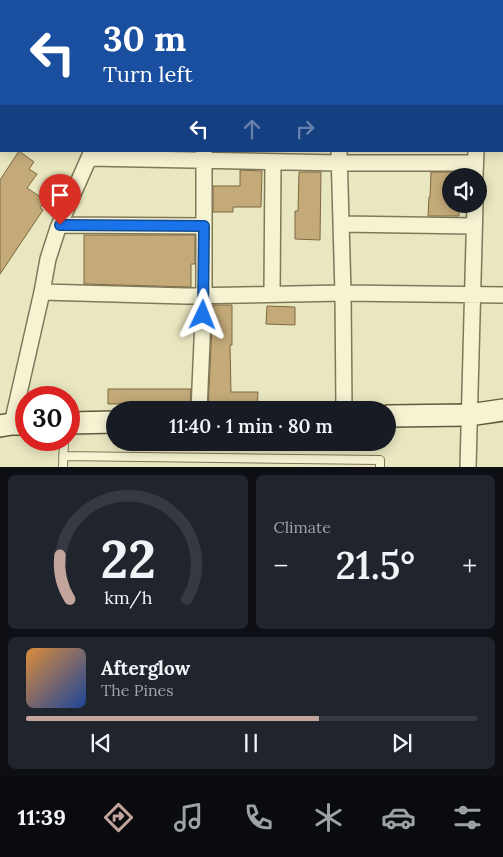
<!DOCTYPE html>
<meta charset="utf-8">
<style>
:root{--surface:#171b24;--page:#20242c;--text:#f1f3f6;--muted:#9ea1a6;--line:#363941;--accent:#c3a49c}
body{margin:0;font-family:Lora,serif;background:var(--page);color:var(--text);height:100vh;display:flex;flex-direction:column;font-size:19px;white-space:nowrap}
*{box-sizing:border-box;margin:0}
p{font-size:16px;color:var(--muted)}
.icon{flex:none;width:28px;height:28px;fill:none;stroke:currentColor;stroke-width:2;stroke-linecap:round;stroke-linejoin:round}
.map{position:relative;height:467px;overflow:hidden}
.drawer{display:flex;flex-direction:column;gap:8px;padding:8px;background:#0d0f14;flex:1}
.drawer>*{flex:none}
.hud{position:absolute;left:0px;top:0px;width:504px;height:152px;box-shadow:0 2px 12px #0003;background:#1a4fa0;color:#fff;overflow:hidden}
.fabs{position:absolute;left:442px;top:168px;display:grid;gap:10px}
.fabs a{display:grid;place-items:center;width:45px;height:45px;border-radius:50%;background:var(--surface);box-shadow:0 2px 12px #0003;font-size:25px}
.speed{position:absolute;left:15px;top:386px;display:flex;gap:10px;font-size:25px;font-weight:700;text-align:center}
.speed>*{display:grid;place-content:center;width:65px;height:65px;border-radius:50%;background:var(--surface);box-shadow:0 2px 12px #0003;line-height:1}
.speed .limit{border:8px solid #d22;background:#fff;color:#111}
.pin{position:absolute;display:grid;place-items:center;width:42px;height:42px;color:#fff;margin:-51px -21px;border-radius:50% 50% 50% 0;rotate:-45deg;box-shadow:0 0 5px #0007}
.pin .icon{rotate:45deg}
.me{position:absolute;width:55px;margin:-28px;rotate:2deg;stroke-linejoin:round;filter:drop-shadow(0 0 4px #0008)}
.turn{display:flex;align-items:center;gap:18px;height:105px;padding:0 20px;font-size:22px}
.turn .icon{width:65px;height:65px;stroke-width:2.5}
.turn b{display:block;font-size:35px;line-height:42px}
.lanes{display:flex;align-items:center;height:48px;padding:0 20px;background:#0003;justify-content:center;gap:25px;direction:ltr}
.lanes .off{opacity:.35}
.big{font-size:38px;font-weight:600;line-height:1.1}
.drawer .tile{flex:1;display:flex;flex-direction:column;justify-content:center;gap:8px;min-width:0;padding:0 18px;border-radius:8px;background:var(--page)}
.drawer .dial{align-items:center;gap:0}
.dial svg{height:130px;overflow:visible;fill:none;stroke:var(--line);stroke-width:7;stroke-linecap:round;text-anchor:middle}
.dial text{fill:var(--text);stroke:none}
.song{display:flex;align-items:center;gap:15px}
.cover{width:60px;height:60px;border-radius:8px;background:linear-gradient(135deg,hsl(30 70% 55%),hsl(220 70% 35%))}
.played{height:5px;border-radius:2px;background:linear-gradient(90deg,var(--accent) 65%,var(--line) 65%)}
.keys{display:flex;justify-content:space-around;direction:ltr}
.heat{display:flex;justify-content:space-between;align-items:center;font-size:28px;direction:ltr}
.drawer .tiles{flex:1;display:grid;gap:8px;grid-template-columns:1fr 1fr}
.tile:last-child{grid-column:span 2}
.trip{position:absolute;left:106px;top:401px;width:290px;height:50px;border-radius:25px;background:var(--surface);box-shadow:0 2px 12px #0003;font-weight:600;line-height:50px;text-align:center}
.dock{display:flex;height:80px;justify-content:space-around;align-items:center;background:#090b0e;color:var(--muted)}
.dock .icon{width:35px;height:35px}
.dock .current{color:var(--accent)}
.dock b{font-size:22px;color:var(--text)}
.map>svg:first-child{display:block}
</style>
<div class="map">
<svg width="503" height="467" viewBox="0 0 503 467">
<rect width="100%" height="100%" fill="#e9e7c0"/>
<!-- building -->
<path fill="#c4aa79" stroke="#7e6842" d="M19,151L34,162L29,169L37,174L27,188L45,200L40,208L43,210L0,274V180Z
M240,170L262,171L261,207H233V212H213V186H240Z
M299,172H321L320,240L295,239V211H298Z
M431,172H459V176H451V204H459V216H428L429,197H430Z
M84,235H195V264H191V287L84,284Z
M213,305H232V345H230L231,392H258L257,410H208Z
M267,306L295,307V325L266,324Z
M108,389H191L190,403L108,404Z"/>
<g fill="none" stroke-linecap="round" stroke-linejoin="round">
<defs>
<path id="lane" d="M63,456L380,460V467
M63,467L64,440"/>
<path id="street" d="M75,0L77,1
M476,0V1
M160,1L161,0
M339,1V0
M502,94H503
M0,140L1,138
M339,151L343,293L344,410
M89,158L339,163H475
M475,176L476,151
M341,224L474,226
M60,225L204,226
M42,292L186,296L343,293L503,295
M272,294L273,162
M199,410L204,296V151
M12,424L42,292L48,259L58,228L92,151
M468,467L475,204"/>
<path id="secondary" d="M388,416L469,415L503,410
M69,423L115,422
M0,426L12,424H26"/>
</defs>
<!-- lane casing -->
<use href="#lane" stroke="#81785a" stroke-width="10"/>
<!-- street casing -->
<use href="#street" stroke="#81785a" stroke-width="18"/>
<!-- secondary casing -->
<use href="#secondary" stroke="#62593d" stroke-width="24"/>
<!-- lane -->
<use href="#lane" stroke="#f5f3d2" stroke-width="8"/>
<!-- street -->
<use href="#street" stroke="#f5f3d2" stroke-width="15"/>
<!-- secondary -->
<use href="#secondary" stroke="#f5f3d2" stroke-width="21"/>
</g>
<g fill="none" stroke-linecap="round" stroke-linejoin="round">
<defs>
<path id="route" d="M60,225L204,226L203,315"/>
</defs>
<!-- route casing -->
<use href="#route" stroke="#114b97" stroke-width="12"/>
<!-- route -->
<use href="#route" stroke="#1a73e8" stroke-width="9"/>
</g>
</svg>
<div class="fabs">
<a><svg class="icon" aria-label="sound" viewBox="0 0 24 24"><path d="M4 9h4l5-4v14l-5-4H4zM17 9q2 3 0 6"/></svg></a>
</div>
<div class="speed"><div class="limit">30</div></div>
<div class="pin" style="left:60px;top:225px;background:#d93025"><svg class="icon" aria-label="arrive" viewBox="0 0 24 24"><path d="M6 21V4h12l-3 4 3 4H6"/></svg></div>
<svg class="me" style="left:203px;top:315px" viewBox="-20 -20 40 40"><path d="M0-17L14 15 0 8-14 15z" fill="#1a73e8" stroke="#fff" stroke-width="4"/></svg>
<div class="trip">11:40 · 1 min · 80 m</div>
<div class="hud">
<div class="turn"><svg class="icon" aria-label="left" viewBox="0 0 24 24"><path d="M17 20v-9H6M10 6l-5 5 5 5"/></svg><div><b>30 m</b>Turn left</div></div>
<div class="lanes"><svg class="icon" aria-label="left" viewBox="0 0 24 24"><path d="M17 20v-9H6M10 6l-5 5 5 5"/></svg><svg class="icon off" aria-label="ahead" viewBox="0 0 24 24"><path d="M12 20V5M6 11l6-6 6 6"/></svg><svg class="icon off" aria-label="right" viewBox="0 0 24 24"><path d="M7 20v-9h11M14 6l5 5-5 5"/></svg></div>
</div>
</div>
<section class="drawer">
<div class="tiles">
<div class="tile dial"><svg viewBox="0 0 100 80">
<path d="M14 69A42 42 0 1 1 86 69"/>
<path d="M14 69A42 42 0 0 1 8 42" stroke="#c3a49c"/>
<text x="50" y="56" font-size="32" font-weight="700">22</text>
<text x="50" y="72" font-size="11">km/h</text>
</svg></div>
<div class="tile"><p>Climate</p>
<div class="heat"><a>−</a><b class="big">21.5°</b><a>+</a></div>
</div>
<div class="tile">
<div class="song"><i class="cover"></i><div><b>Afterglow</b><p>The Pines</p></div></div>
<div class="played"></div>
<div class="keys"><svg class="icon" aria-label="previous" viewBox="0 0 24 24"><path d="M18 5L8 12l10 7zM5 5v14"/></svg><svg class="icon" aria-label="pause" viewBox="0 0 24 24"><path d="M8 5v14M16 5v14"/></svg><svg class="icon" aria-label="next" viewBox="0 0 24 24"><path d="M6 5l10 7-10 7zM19 5v14"/></svg></div>
</div>
</div>
</section>
<nav class="dock">
<b>11:39</b>
<svg class="icon current" aria-label="directions" viewBox="0 0 24 24"><path d="M12 3l9 9-9 9-9-9zM9 14v-3h6M13 9l2 2-2 2"/></svg>
<svg class="icon" aria-label="music" viewBox="0 0 24 24"><path d="M9 18V5l10-2v13"/><circle cx="6" cy="18" r="3"/><circle cx="16" cy="16" r="3"/></svg>
<svg class="icon" aria-label="phone" viewBox="0 0 24 24"><path d="M5 4h4l2 5-3 2q2 4 5 5l2-3 5 2v4C11 20 4 13 5 4z"/></svg>
<svg class="icon" aria-label="climate" viewBox="0 0 24 24"><path d="M12 3v18M4 7l16 10M4 17L20 7"/></svg>
<svg class="icon" aria-label="car" viewBox="0 0 24 24"><path d="M5 17H2v-5l4-1 3-4h7l3 4 3 1v5h-3M9 17h6M6 11h13"/><circle cx="7" cy="17" r="2"/><circle cx="17" cy="17" r="2"/></svg>
<svg class="icon" aria-label="filters" viewBox="0 0 24 24"><path d="M4 7h16M4 17h16"/><circle cx="9" cy="7" r="2"/><circle cx="15" cy="17" r="2"/></svg>
</nav>
